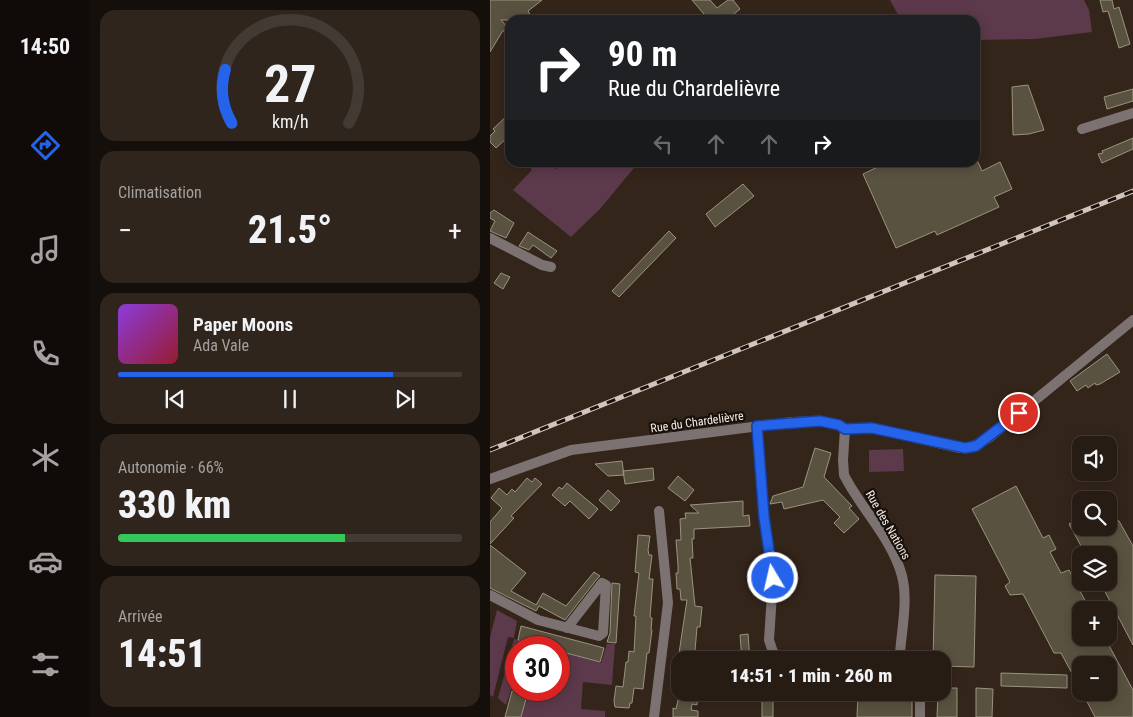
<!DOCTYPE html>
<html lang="fr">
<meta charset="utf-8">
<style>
:root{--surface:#271c14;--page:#2f251d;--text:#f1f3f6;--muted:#a4a1a0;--line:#433a34;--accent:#2563eb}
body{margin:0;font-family:"Roboto Condensed",sans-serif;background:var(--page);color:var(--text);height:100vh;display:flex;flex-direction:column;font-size:19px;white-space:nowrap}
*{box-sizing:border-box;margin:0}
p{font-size:16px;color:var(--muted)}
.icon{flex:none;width:28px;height:28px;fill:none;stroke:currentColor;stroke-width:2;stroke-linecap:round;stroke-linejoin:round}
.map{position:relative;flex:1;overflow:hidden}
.drawer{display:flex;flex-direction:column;gap:10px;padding:10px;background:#150f0b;width:400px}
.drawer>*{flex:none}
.banner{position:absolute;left:15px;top:15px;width:475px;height:152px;border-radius:15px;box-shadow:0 2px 12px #0003,0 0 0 1px var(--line);background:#202124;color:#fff;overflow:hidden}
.tools{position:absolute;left:582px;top:436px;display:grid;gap:10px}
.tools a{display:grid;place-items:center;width:45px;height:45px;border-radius:10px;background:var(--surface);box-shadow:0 2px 12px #0003,0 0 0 1px var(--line);font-size:25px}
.speed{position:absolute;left:15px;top:636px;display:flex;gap:10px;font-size:25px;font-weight:700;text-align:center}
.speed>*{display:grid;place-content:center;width:65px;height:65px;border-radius:50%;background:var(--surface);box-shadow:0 2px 12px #0003,0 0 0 1px var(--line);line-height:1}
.speed .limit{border:8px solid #d22;background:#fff;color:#111}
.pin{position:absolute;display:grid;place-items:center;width:42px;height:42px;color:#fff;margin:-21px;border:2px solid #fff;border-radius:50%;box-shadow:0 1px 5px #0007}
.me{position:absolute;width:55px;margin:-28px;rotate:351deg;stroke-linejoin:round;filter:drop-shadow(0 0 4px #0008)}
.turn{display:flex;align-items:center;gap:18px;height:105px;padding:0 20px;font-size:22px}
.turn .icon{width:65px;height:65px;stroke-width:2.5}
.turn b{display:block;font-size:35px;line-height:42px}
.lanes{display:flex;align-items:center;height:48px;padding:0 20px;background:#0003;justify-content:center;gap:25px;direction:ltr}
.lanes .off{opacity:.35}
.big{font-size:38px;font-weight:800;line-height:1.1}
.drawer .widget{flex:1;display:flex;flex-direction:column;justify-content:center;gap:8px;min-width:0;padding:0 18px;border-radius:15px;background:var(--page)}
.drawer .dial{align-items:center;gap:0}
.dial svg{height:130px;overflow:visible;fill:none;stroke:var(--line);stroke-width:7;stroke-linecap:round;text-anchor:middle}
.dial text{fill:var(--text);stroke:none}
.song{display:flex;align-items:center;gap:15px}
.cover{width:60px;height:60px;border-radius:8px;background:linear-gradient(135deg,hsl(270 70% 55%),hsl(350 70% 35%))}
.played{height:5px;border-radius:2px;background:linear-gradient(90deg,var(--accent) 80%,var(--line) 80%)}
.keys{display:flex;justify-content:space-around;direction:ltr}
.heat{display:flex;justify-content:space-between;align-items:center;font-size:28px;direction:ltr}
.charge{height:8px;border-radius:4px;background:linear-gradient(90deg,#34c759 66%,var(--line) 0)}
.trip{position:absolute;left:181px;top:651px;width:280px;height:50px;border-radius:15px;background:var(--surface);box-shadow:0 2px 12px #0003,0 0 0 1px var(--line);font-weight:800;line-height:50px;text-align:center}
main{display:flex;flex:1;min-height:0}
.tab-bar{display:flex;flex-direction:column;width:90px;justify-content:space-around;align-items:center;background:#100b08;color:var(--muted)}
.tab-bar .icon{width:35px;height:35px}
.tab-bar .active{color:var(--accent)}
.tab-bar b{font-size:22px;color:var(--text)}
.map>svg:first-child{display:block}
</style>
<main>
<nav class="tab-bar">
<b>14:50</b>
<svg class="icon active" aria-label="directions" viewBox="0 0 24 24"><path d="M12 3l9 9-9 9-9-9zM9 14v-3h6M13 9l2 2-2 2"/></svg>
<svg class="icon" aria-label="music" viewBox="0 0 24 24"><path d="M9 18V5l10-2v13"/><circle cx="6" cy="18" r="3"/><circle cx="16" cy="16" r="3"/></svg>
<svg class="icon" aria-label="phone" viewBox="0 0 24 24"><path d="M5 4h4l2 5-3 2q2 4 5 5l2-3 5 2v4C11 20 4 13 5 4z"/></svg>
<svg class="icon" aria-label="climate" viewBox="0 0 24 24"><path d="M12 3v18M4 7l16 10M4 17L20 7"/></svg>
<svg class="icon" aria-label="car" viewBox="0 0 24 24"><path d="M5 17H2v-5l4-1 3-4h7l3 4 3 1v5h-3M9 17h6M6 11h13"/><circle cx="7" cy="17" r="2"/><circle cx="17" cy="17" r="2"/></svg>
<svg class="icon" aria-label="filters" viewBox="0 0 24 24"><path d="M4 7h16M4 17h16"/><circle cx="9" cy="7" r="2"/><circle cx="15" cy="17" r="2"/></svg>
</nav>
<section class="drawer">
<div class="widget dial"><svg viewBox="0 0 100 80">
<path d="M14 69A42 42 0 1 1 86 69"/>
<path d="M14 69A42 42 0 0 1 10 36" stroke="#2563eb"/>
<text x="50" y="56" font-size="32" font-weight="700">27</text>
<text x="50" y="72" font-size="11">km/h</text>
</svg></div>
<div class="widget"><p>Climatisation</p>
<div class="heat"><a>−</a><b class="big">21.5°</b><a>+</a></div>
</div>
<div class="widget">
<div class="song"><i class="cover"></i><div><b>Paper Moons</b><p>Ada Vale</p></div></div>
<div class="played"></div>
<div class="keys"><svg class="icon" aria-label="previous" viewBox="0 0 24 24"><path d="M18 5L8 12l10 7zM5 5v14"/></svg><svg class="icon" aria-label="pause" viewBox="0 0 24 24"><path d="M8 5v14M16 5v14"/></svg><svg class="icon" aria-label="next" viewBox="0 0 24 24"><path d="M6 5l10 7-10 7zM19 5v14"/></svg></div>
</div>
<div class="widget"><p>Autonomie · 66%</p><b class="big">330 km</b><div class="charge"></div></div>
<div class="widget"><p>Arrivée</p><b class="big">14:51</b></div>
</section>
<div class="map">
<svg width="643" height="717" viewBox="0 0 643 717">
<rect width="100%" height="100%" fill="#34251b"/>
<!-- green -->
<path fill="#5c394b" d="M400,0H594L599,10L602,32L545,39L485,40V20H411Z
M44,163H60L66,169L74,163H148L110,209L81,237L23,190L42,170L40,167Z
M413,449L414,471L379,472V450Z
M7,610L27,621L24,638L18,637L3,697L0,695V637Z
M24,639L55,647L26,648V690H69V651L111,663L117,644H125L122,685L93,682L91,709L115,711V717H31L37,694L21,690L16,705L8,698Z"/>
<!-- building -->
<path fill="#595240" stroke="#9a937f" d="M0,0H52L38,11L43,20H11L18,28L12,32L0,52Z
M202,0H220L227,8L238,0H243L250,9L237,20H219Z
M610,0H622L624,9L629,7L640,44L629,48L618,11L613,12Z
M538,85L554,130L539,134L523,135L522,87Z
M643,89V101L617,109L614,97Z
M20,113V135L6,148L0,142V136L5,131L3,129Z
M643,138V149L612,163L608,154L613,153L612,151Z
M398,162H488L492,171L510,162L522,189L504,197L509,207L447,235L445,231L406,248L373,174Z
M253,184L264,196L225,227L216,214Z
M4,210L24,223L16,238L0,231L5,221L0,218V213Z
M179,231L186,238L129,297L122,291Z
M38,232L47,238L67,251L61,258L43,245L39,250L29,246Z
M11,273L20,277L13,289L4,283Z
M617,354L630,372L610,384L606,385L605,383L598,388L596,385L587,391L580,381Z
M325,448L341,453L334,477L362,506L359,508L369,519L354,533L344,523L350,517L333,500L294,509L292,502L280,504L283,496L313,487Z
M132,461L134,475L118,476L105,464Z
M163,468L164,480L135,484L133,471Z
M188,476L204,490L195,501L178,488Z
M37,478L42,482L45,478L52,484L21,516L24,518L0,544V522L12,508L1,498L9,488L17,495L22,489L25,492Z
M77,483L108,509L99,519L80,501L75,506L62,495L69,487L72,489Z
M526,486L553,538L559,535L566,549L560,552L571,573L579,570L600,610H591V638H615L643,690V717H605L592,692H619V665H591V690L571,653H564L533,594L520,595L515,586L520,582L482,509Z
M118,490L130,501L121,511L109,500Z
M253,501V516L259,515L260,526L204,529V539H202L203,558H200L205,606L212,607L210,627H207L205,651H207L206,660H188L197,600H191L190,589H187L186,573H188V565L186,540H191L190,519L196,518L195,513H209L200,505Z
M619,514L629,521L643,546V645L610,582H619V555H596L579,524L591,518V528H619Z
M148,535L160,536L158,550L159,555H162L159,579H163L160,617L162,618L161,630H162L159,653H157L153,689L144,688L142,703H140L139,708L125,707L124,701L126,686L133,687L136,662H138L139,651L144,652L146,616H144L149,573L145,572Z
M0,545L36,573L21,591L46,605L53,593L76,606L104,572L110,576L107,579L75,620L49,606L46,611L0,588Z
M445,575L486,576L484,667L452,666V660H443Z
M122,583L130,584L126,643L117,642L120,633Z
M31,626L114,648L110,662L69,651V648H56L28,640Z
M258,634L260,660H252L250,635Z
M511,673L577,675V688L511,686Z
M452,688H467V717H447L448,692H452Z
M486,688L503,689L502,717H486Z
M22,691L37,695L31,717H15Z
M190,692H208L207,705L202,704L201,710L208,711V717H183V708L186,709Z
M272,692H283V717H272Z
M368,692H422V717H367Z"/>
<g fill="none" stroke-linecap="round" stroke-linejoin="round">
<!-- street -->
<path stroke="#7d7272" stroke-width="10" d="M592,129L643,113
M0,238L52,265L61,267
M267,426L274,517L283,578L279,640L283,652L292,660
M355,429L353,460L354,475C371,509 402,538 412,576C418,600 412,628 410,653L398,660
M0,479L81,450L302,422L330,421L349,425L355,429L382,428L469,448C482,448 489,444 500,437L643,320
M0,595L48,620L109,636L113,633L116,585L112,583L77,628
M410,653L417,660
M430,692V717
M164,717L178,603L169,511"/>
<defs>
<path id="rail" d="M0,450L643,191"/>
</defs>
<!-- rail casing -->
<use href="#rail" stroke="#d0c4bd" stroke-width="5"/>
<!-- rail -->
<use href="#rail" stroke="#17100b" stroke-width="3" stroke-dasharray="9" stroke-linecap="butt"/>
</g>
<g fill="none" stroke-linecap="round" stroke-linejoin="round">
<defs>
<path id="route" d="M283,578L274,517L267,426L330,421L349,425L355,429L382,428L475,448L486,446L529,413"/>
</defs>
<!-- route casing -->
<use href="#route" stroke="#184099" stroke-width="12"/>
<!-- route -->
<use href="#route" stroke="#2563eb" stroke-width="9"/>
</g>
<g text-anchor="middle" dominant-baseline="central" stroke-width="4.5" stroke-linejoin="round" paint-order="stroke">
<!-- street labels -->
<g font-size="12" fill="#f6ebe5" stroke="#17100b">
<text transform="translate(207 422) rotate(-8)">Rue du Chardelièvre</text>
<text transform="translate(398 525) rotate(60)">Rue des Nations</text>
</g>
</g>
</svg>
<div class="tools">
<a><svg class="icon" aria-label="sound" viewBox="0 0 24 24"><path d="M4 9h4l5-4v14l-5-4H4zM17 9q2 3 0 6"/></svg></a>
<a><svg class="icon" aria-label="search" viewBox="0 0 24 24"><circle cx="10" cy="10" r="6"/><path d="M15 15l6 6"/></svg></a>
<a><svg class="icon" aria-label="layers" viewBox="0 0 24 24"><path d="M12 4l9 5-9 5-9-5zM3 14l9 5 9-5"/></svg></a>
<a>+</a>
<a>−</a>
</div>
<div class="speed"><div class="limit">30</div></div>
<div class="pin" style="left:529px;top:413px;background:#d93025"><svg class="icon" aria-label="arrive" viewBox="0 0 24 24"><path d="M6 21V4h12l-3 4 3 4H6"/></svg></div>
<svg class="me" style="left:283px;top:578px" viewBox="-20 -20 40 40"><circle r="17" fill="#2563eb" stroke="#fff" stroke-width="3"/><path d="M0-11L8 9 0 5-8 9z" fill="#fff"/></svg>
<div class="trip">14:51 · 1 min · 260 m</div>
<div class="banner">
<div class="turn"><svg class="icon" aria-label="right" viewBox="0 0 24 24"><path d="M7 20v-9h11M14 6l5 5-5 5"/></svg><div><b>90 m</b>Rue du Chardelièvre</div></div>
<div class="lanes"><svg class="icon off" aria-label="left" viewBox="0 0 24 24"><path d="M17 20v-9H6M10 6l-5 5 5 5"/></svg><svg class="icon off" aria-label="ahead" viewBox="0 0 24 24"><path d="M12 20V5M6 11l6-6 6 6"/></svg><svg class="icon off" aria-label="ahead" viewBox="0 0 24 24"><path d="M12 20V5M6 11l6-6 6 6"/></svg><svg class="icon" aria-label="right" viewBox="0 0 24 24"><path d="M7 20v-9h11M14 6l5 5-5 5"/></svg></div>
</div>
</div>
</main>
